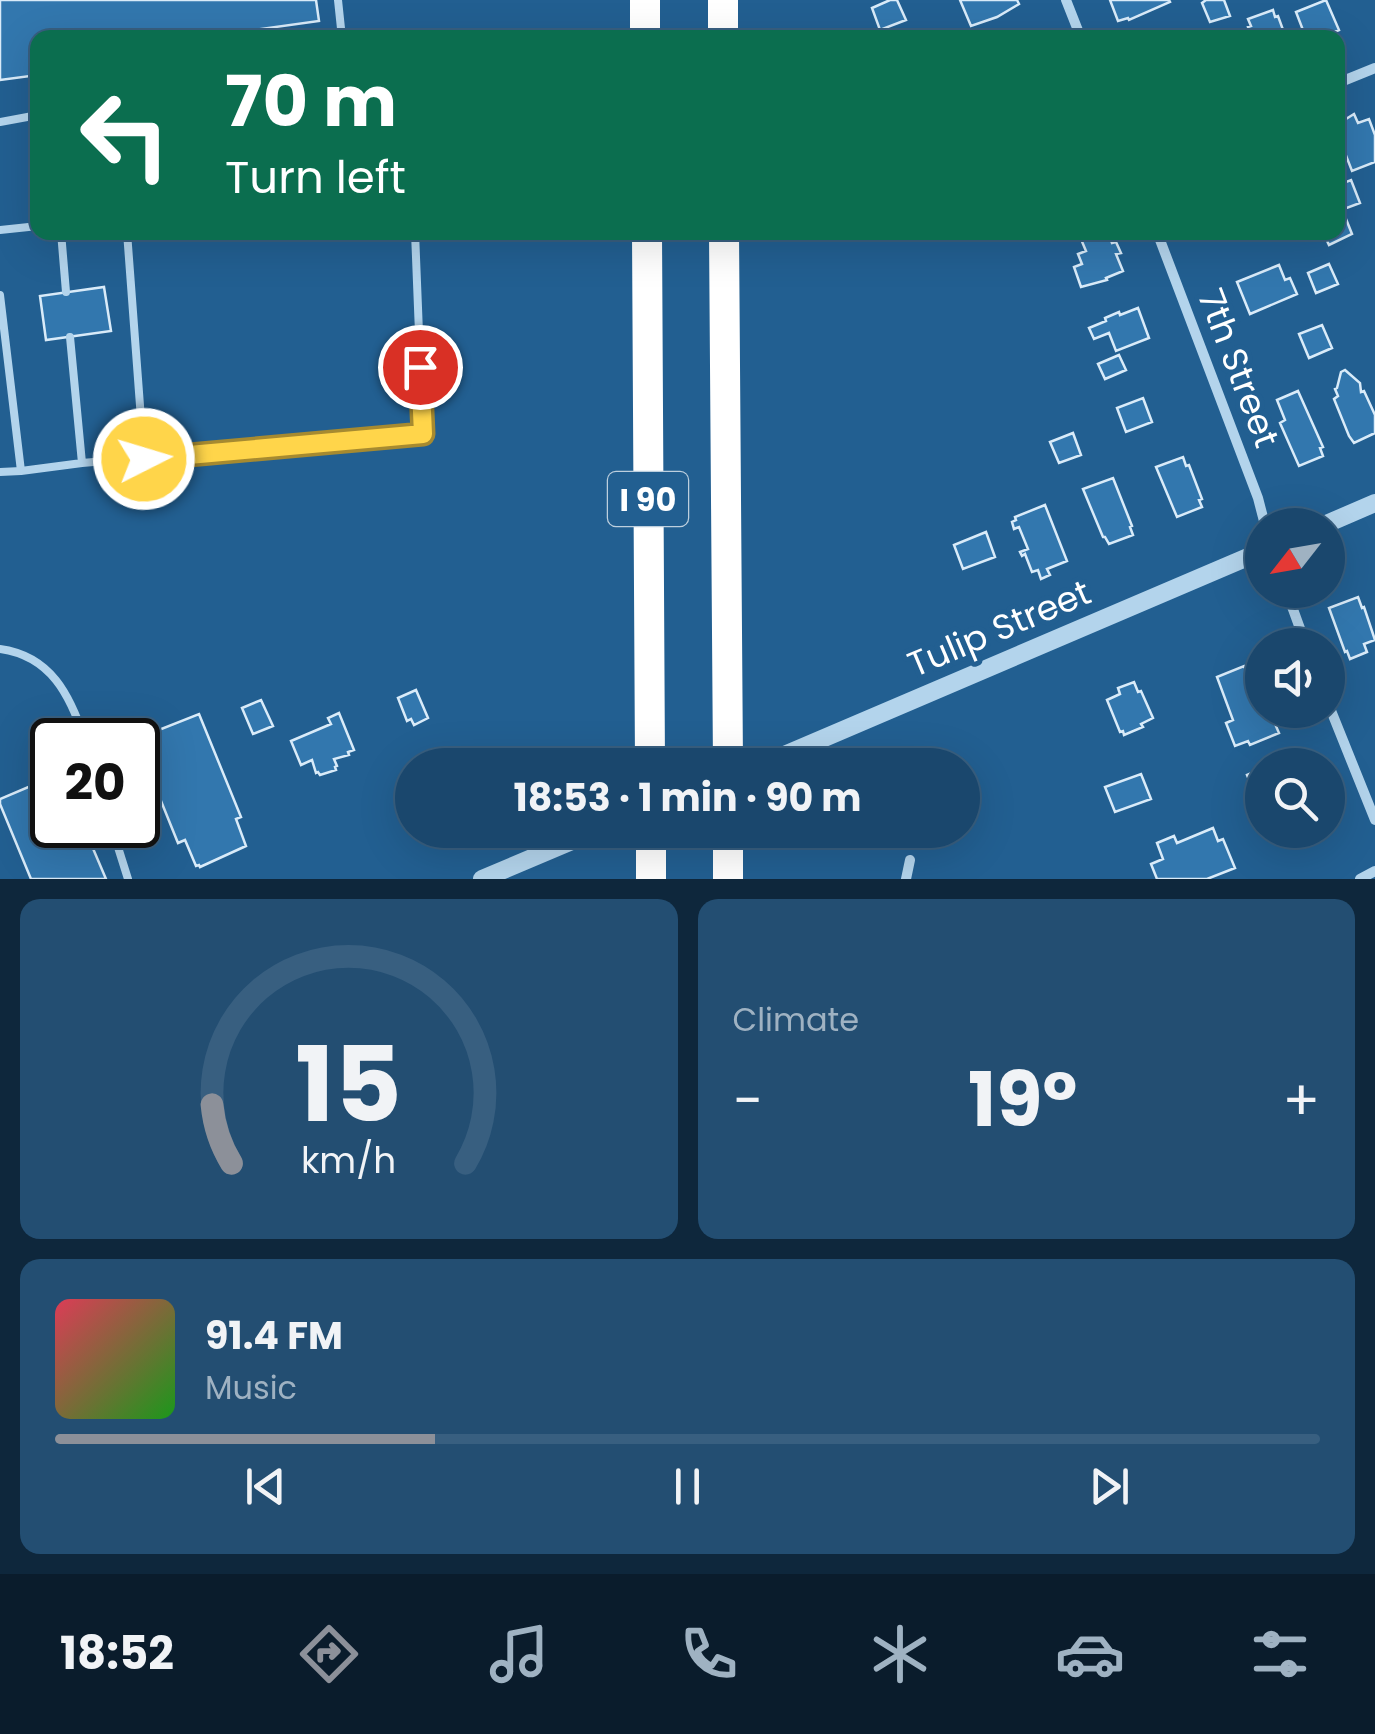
<!DOCTYPE html>
<meta charset="utf-8">
<style>
:root{--surface:#1a476d;--page:#234e72;--text:#f1f3f6;--muted:#9fb2c2;--line:#385f80;--accent:#8c9099}
body{margin:0;font-family:Poppins,sans-serif;background:var(--page);color:var(--text);height:100vh;display:flex;flex-direction:column;font-size:38px;white-space:nowrap}
*{box-sizing:border-box;margin:0}
p{font-size:32px;color:var(--muted)}
.icon{flex:none;width:55px;height:55px;fill:none;stroke:currentColor;stroke-width:2;stroke-linecap:round;stroke-linejoin:round}
.map{position:relative;height:879px;overflow:hidden}
.side{display:flex;flex-direction:column;gap:20px;padding:20px;background:#0e273c;flex:1}
.side>*{flex:none}
.banner{position:absolute;left:30px;top:30px;width:1315px;height:210px;border-radius:20px;box-shadow:0 10px 40px #0002,0 0 0 2px var(--line);background:#0b6e4f;color:#fff;overflow:hidden}
.needle{width:65px;rotate:239deg}
.tools{position:absolute;left:1245px;top:508px;display:grid;gap:20px}
.tools a{display:grid;place-items:center;width:100px;height:100px;border-radius:50%;background:var(--surface);box-shadow:0 10px 40px #0002,0 0 0 2px var(--line);font-size:50px}
.speed{position:absolute;left:30px;top:718px;display:flex;gap:20px;font-size:50px;font-weight:700;text-align:center}
.speed>*{display:grid;place-content:center;width:130px;height:130px;border-radius:50%;background:var(--surface);box-shadow:0 10px 40px #0002,0 0 0 2px var(--line);line-height:1}
.speed .limit{border:5px solid #111;border-radius:15px;background:#fff;color:#111}
.pin{position:absolute;display:grid;place-items:center;width:85px;height:85px;color:#fff;margin:-42px;border:5px solid #fff;border-radius:50%;box-shadow:0 2px 10px #0007}
.me{position:absolute;width:110px;margin:-55px;rotate:85deg;stroke-linejoin:round;filter:drop-shadow(0 0 8px #0008)}
.turn{display:flex;align-items:center;gap:35px;height:210px;padding:0 30px;font-size:45px}
.turn .icon{width:130px;height:130px;stroke-width:2.5}
.turn b{display:block;font-size:70px;line-height:85px}
.big{font-size:75px;font-weight:700;line-height:1.1}
.side .widget{flex:1;display:flex;flex-direction:column;justify-content:center;gap:15px;min-width:0;padding:0 35px;border-radius:20px;background:var(--page)}
.side .dial{align-items:center;gap:0}
.dial svg{height:260px;overflow:visible;fill:none;stroke:var(--line);stroke-width:7;stroke-linecap:round;text-anchor:middle}
.dial text{fill:var(--text);stroke:none}
.song{display:flex;align-items:center;gap:30px}
.cover{width:120px;height:120px;border-radius:15px;background:linear-gradient(135deg,hsl(350 70% 55%),hsl(120 70% 35%))}
.played{height:10px;border-radius:5px;background:linear-gradient(90deg,var(--accent) 30%,var(--line) 30%)}
.keys{display:flex;justify-content:space-around;direction:ltr}
.heat{display:flex;justify-content:space-between;align-items:center;font-size:55px;direction:ltr}
.side .tiles{flex:1;display:grid;gap:20px;grid-template-columns:1fr 1fr}
.widget:last-child{grid-column:span 2}
.trip{position:absolute;left:395px;top:748px;width:585px;height:100px;border-radius:50px;background:var(--surface);box-shadow:0 10px 40px #0002,0 0 0 2px var(--line);font-weight:700;line-height:100px;text-align:center}
.menu{display:flex;height:160px;justify-content:space-around;align-items:center;background:#0a1c2c;color:var(--muted)}
.menu .icon{width:70px;height:70px}
.menu .current{color:var(--accent)}
.menu b{font-size:45px;color:var(--text)}
.map>svg:first-child{display:block}
</style>
<div class="map">
<svg width="1375" height="879" viewBox="0 0 1375 879">
<rect width="100%" height="100%" fill="#225f91"/>
<!-- building -->
<path fill="#3277ae" stroke="#d9ebf9" stroke-width="2.5" d="M0,0H316L319,21L196,38H38V75L0,80Z
M890,0H897L906,20L880,30L872,8Z
M960,0H1017L1019,4L997,17L971,26Z
M1110,0H1169L1170,2L1129,20L1128,18L1118,21Z
M1206,0H1224L1230,16L1210,22L1202,3Z
M1326,0L1339,30L1321,38H1306L1296,12Z
M1273,10L1275,17L1278,16L1286,38H1252L1248,27L1251,26L1248,19Z
M1354,114L1358,123L1369,119L1375,135V162L1352,171L1338,135V124Z
M1351,180L1360,203L1344,209L1338,196V185Z
M1342,209L1352,234L1329,245L1323,232H1338V211Z
M1078,232H1108L1112,243L1116,242L1121,253L1116,254L1123,271L1106,278L1107,280L1081,287L1074,267L1082,264L1078,254L1086,251Z
M1329,264L1338,284L1316,293L1308,273Z
M1279,265L1285,280L1290,278L1297,294L1250,314L1237,282Z
M104,287L111,331L46,340L40,296Z
M1138,308L1149,338L1116,351L1109,333L1094,339L1089,328L1106,321L1105,318L1119,312L1120,315Z
M1322,325L1332,348L1309,358L1299,334Z
M1119,355L1126,370L1105,379L1098,364Z
M1345,370L1360,383L1361,392L1364,391L1375,415V433L1354,443L1349,436L1334,399L1338,396L1335,389L1337,388L1341,372Z
M1298,391L1323,447L1320,448L1323,456L1299,466L1280,423L1285,420L1277,400Z
M1143,398L1152,422L1126,432L1117,408Z
M1073,433L1081,455L1059,463L1050,442Z
M1183,457L1186,466L1189,465L1202,499L1199,500L1202,507L1177,517L1156,467Z
M1113,478L1132,526L1130,527L1133,535L1109,544L1105,537H1103L1083,489Z
M1045,505L1067,561L1047,569L1050,575L1041,579L1038,570L1032,572L1025,554L1022,556L1020,552L1028,549L1019,527L1014,529L1012,522L1016,520L1015,517Z
M986,532L995,557L963,569L954,545Z
M1358,597L1362,608L1364,607L1375,640L1364,644L1367,652L1350,659L1347,651L1345,652L1329,608Z
M1244,666L1257,695L1262,693V710H1269L1279,733L1250,745L1248,741L1235,746L1226,723L1233,720L1217,677Z
M1134,682L1138,692L1141,691L1153,718L1141,724L1143,727L1124,735L1123,731L1120,732L1107,700L1120,694L1118,688Z
M416,690L428,718L414,725L411,719L407,721L398,698Z
M261,700L273,726L253,734L242,708Z
M339,713L354,750L348,752L349,755L334,759L337,766L335,767L336,770L320,775L318,772L316,773L312,760L301,765L291,741L331,724L328,718Z
M199,714L241,817L236,819L246,846L200,867L199,865L196,866L185,840L178,843L136,739Z
M1287,754L1291,765H1262V812L1247,775L1259,770L1258,766Z
M1141,774L1151,799L1115,812L1105,787Z
M52,777V825H83L106,879H31L0,804V799Z
M1213,828L1218,841L1223,839L1235,868L1207,879H1157L1151,864L1163,859L1157,843L1174,836L1177,843Z"/>
<g fill="none" stroke-linecap="round" stroke-linejoin="round">
<!-- service -->
<path stroke="#b3d4ec" stroke-width="8" d="M338,0L342,38
M0,122L38,115
M0,230L38,226
M61,232L66,292
M127,232L144,459
M0,295L21,471L0,472
M70,337L82,463
M21,471L82,463L423,434L415,232
M0,649C51,656 70,695 85,740
M111,825L128,879"/>
<!-- minor -->
<path stroke="#b3d4ec" stroke-width="10" d="M1066,0L1081,38
M1338,83L1375,68
M1157,232L1258,498L1265,525
M1286,590L1306,645
M1328,703L1375,820
M906,879L910,860
M1360,879L1375,871"/>
<!-- tertiary -->
<path stroke="#b3d4ec" stroke-width="18" d="M1324,525L1375,503
M761,765L1262,551
M482,879L598,830"/>
<!-- motorway -->
<path stroke="#fff" stroke-width="30" d="M645,0V38
M723,0V38
M647,232L650,765
M724,232L728,765
M651,830V879
M728,830V879"/>
</g>
<g fill="none" stroke-linecap="round" stroke-linejoin="round">
<defs>
<path id="route" d="M144,459L423,434L420,367"/>
</defs>
<!-- route casing -->
<use href="#route" stroke="#a68a30" stroke-width="25"/>
<!-- route -->
<use href="#route" stroke="#ffd54a" stroke-width="18"/>
</g>
<g text-anchor="middle" dominant-baseline="central" stroke-width="10" stroke-linejoin="round" paint-order="stroke">
<!-- shield labels -->
<rect fill="#225f91" stroke="#bdcfde" stroke-width="2.5" x="608" y="472" width="80" height="54" rx="8"/>
<g font-size="32" font-weight="bold" fill="#fff">
<text x="648" y="499">I 90</text>
</g>
<!-- street labels -->
<g font-size="35" fill="#fff" stroke="#225f91">
<text transform="translate(1239 368) rotate(69)">7th Street</text>
<text transform="translate(999 628) rotate(-23)">Tulip Street</text>
</g>
</g>
</svg>
<div class="tools">
<a><svg class="needle" viewBox="-14 -14 28 28"><path d="M0-13l5 13h-10z" fill="#e53935"/><path d="M0 13l5-13h-10z" fill="#9fb2c2"/></svg></a>
<a><svg class="icon" aria-label="sound" viewBox="0 0 24 24"><path d="M4 9h4l5-4v14l-5-4H4zM17 9q2 3 0 6"/></svg></a>
<a><svg class="icon" aria-label="search" viewBox="0 0 24 24"><circle cx="10" cy="10" r="6"/><path d="M15 15l6 6"/></svg></a>
</div>
<div class="speed"><div class="limit">20</div></div>
<div class="pin" style="left:420px;top:367px;background:#d93025"><svg class="icon" aria-label="arrive" viewBox="0 0 24 24"><path d="M6 21V4h12l-3 4 3 4H6"/></svg></div>
<svg class="me" style="left:144px;top:459px" viewBox="-20 -20 40 40"><circle r="17" fill="#ffd54a" stroke="#fff" stroke-width="3"/><path d="M0-11L8 9 0 5-8 9z" fill="#fff"/></svg>
<div class="trip">18:53 · 1 min · 90 m</div>
<div class="banner">
<div class="turn"><svg class="icon" aria-label="left" viewBox="0 0 24 24"><path d="M17 20v-9H6M10 6l-5 5 5 5"/></svg><div><b>70 m</b>Turn left</div></div>
</div>
</div>
<section class="side">
<div class="tiles">
<div class="widget dial"><svg viewBox="0 0 100 80">
<path d="M14 69A42 42 0 1 1 86 69"/>
<path d="M14 69A42 42 0 0 1 8 51" stroke="#8c9099"/>
<text x="50" y="56" font-size="32" font-weight="700">15</text>
<text x="50" y="72" font-size="11">km/h</text>
</svg></div>
<div class="widget"><p>Climate</p>
<div class="heat"><a>−</a><b class="big">19°</b><a>+</a></div>
</div>
<div class="widget">
<div class="song"><i class="cover"></i><div><b>91.4 FM</b><p>Music</p></div></div>
<div class="played"></div>
<div class="keys"><svg class="icon" aria-label="previous" viewBox="0 0 24 24"><path d="M18 5L8 12l10 7zM5 5v14"/></svg><svg class="icon" aria-label="pause" viewBox="0 0 24 24"><path d="M8 5v14M16 5v14"/></svg><svg class="icon" aria-label="next" viewBox="0 0 24 24"><path d="M6 5l10 7-10 7zM19 5v14"/></svg></div>
</div>
</div>
</section>
<nav class="menu">
<b>18:52</b>
<svg class="icon current" aria-label="directions" viewBox="0 0 24 24"><path d="M12 3l9 9-9 9-9-9zM9 14v-3h6M13 9l2 2-2 2"/></svg>
<svg class="icon" aria-label="music" viewBox="0 0 24 24"><path d="M9 18V5l10-2v13"/><circle cx="6" cy="18" r="3"/><circle cx="16" cy="16" r="3"/></svg>
<svg class="icon" aria-label="phone" viewBox="0 0 24 24"><path d="M5 4h4l2 5-3 2q2 4 5 5l2-3 5 2v4C11 20 4 13 5 4z"/></svg>
<svg class="icon" aria-label="climate" viewBox="0 0 24 24"><path d="M12 3v18M4 7l16 10M4 17L20 7"/></svg>
<svg class="icon" aria-label="car" viewBox="0 0 24 24"><path d="M5 17H2v-5l4-1 3-4h7l3 4 3 1v5h-3M9 17h6M6 11h13"/><circle cx="7" cy="17" r="2"/><circle cx="17" cy="17" r="2"/></svg>
<svg class="icon" aria-label="filters" viewBox="0 0 24 24"><path d="M4 7h16M4 17h16"/><circle cx="9" cy="7" r="2"/><circle cx="15" cy="17" r="2"/></svg>
</nav>
